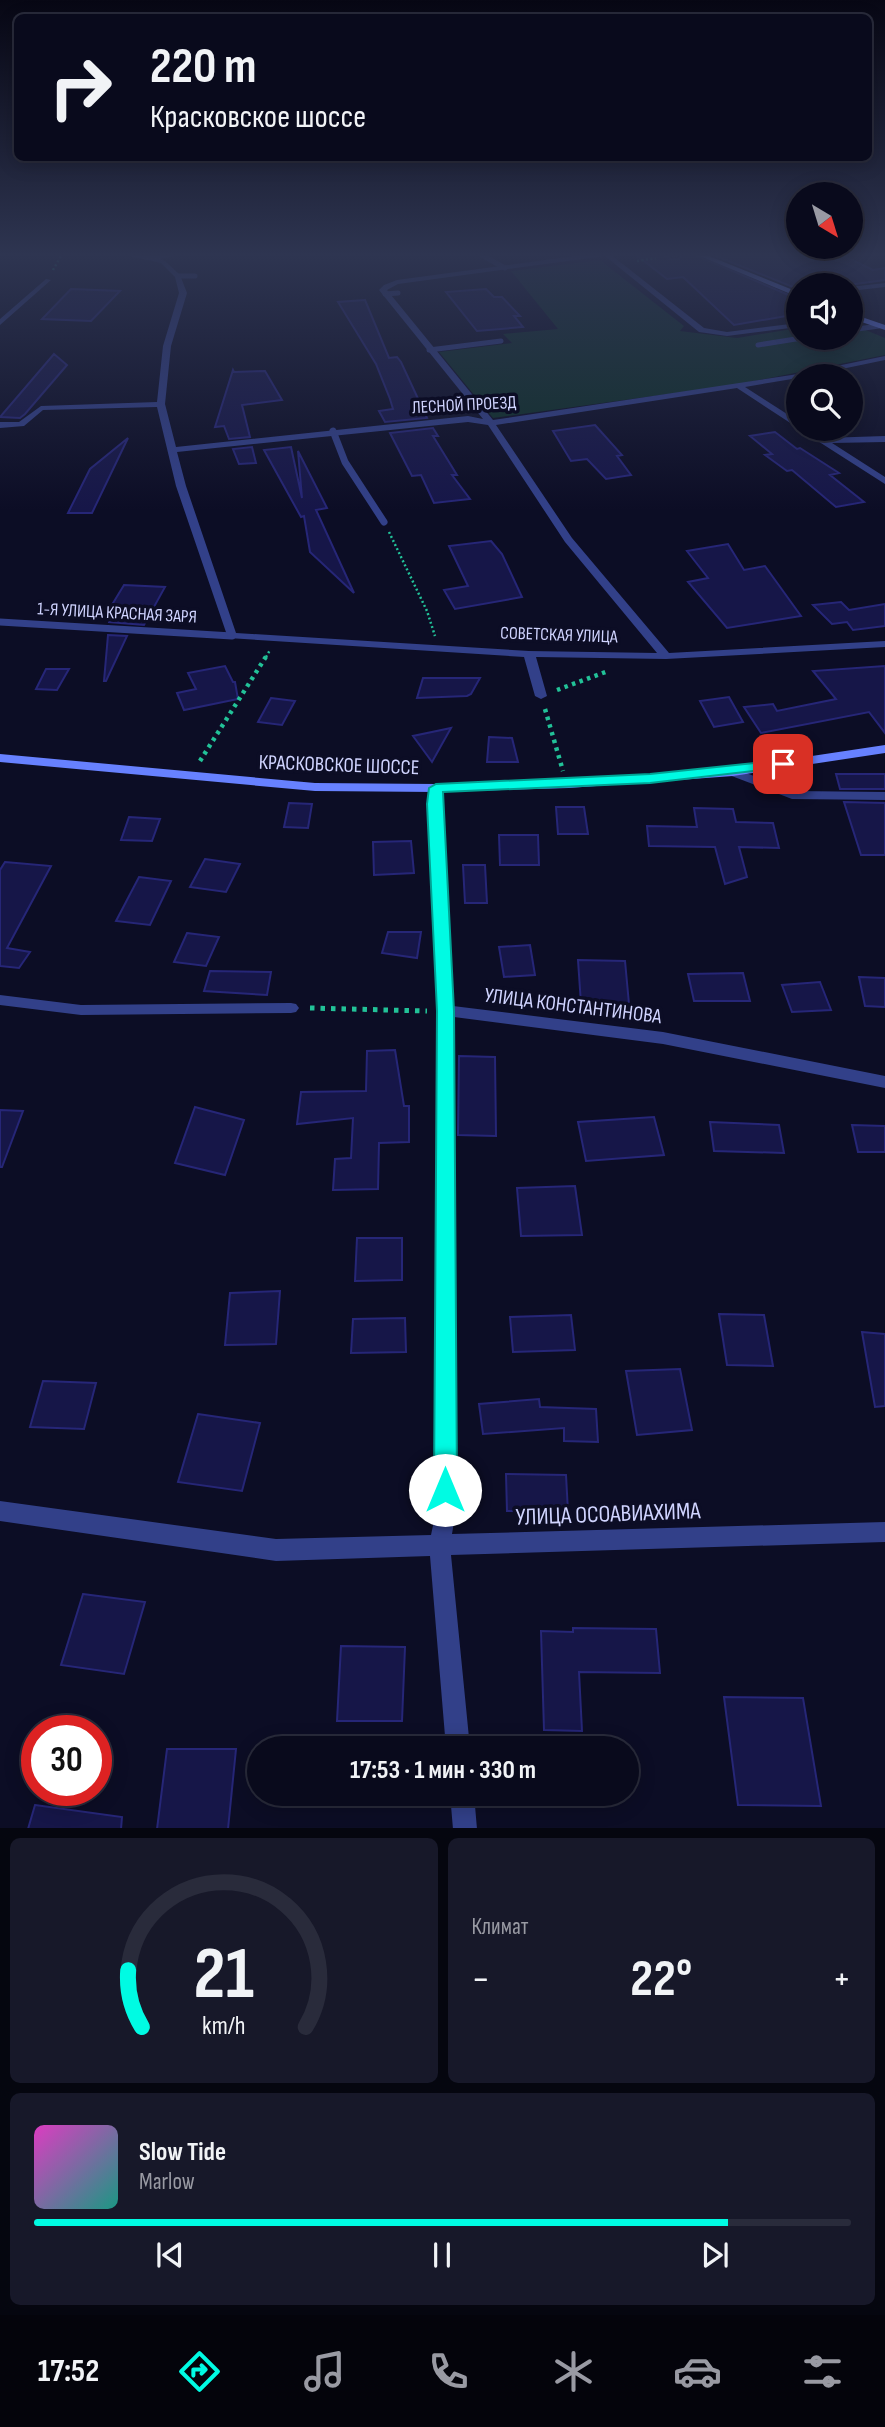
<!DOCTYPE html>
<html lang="ru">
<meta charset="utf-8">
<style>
:root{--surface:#090a1c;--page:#171829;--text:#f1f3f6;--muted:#999aa3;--line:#292b3b;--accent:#00fbe3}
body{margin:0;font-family:"Sofia Sans Condensed",sans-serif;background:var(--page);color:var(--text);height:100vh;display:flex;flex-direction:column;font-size:26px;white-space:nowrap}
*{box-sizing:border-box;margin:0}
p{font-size:23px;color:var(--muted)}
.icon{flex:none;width:38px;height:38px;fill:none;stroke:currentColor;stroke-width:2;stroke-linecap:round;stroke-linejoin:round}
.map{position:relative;height:1828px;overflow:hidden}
.details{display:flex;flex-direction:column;gap:10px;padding:10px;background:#05060f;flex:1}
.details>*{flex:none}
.hud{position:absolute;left:14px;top:14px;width:858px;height:147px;border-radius:10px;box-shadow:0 4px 18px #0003,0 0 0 2px var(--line);background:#090a1c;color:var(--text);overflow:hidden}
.needle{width:46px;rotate:142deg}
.buttons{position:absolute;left:786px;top:182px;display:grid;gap:14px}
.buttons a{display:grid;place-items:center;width:77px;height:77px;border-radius:50%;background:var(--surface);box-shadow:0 4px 18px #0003,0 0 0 2px var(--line);font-size:35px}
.speed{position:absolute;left:21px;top:1715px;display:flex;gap:14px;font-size:35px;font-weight:700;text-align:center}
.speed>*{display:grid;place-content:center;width:91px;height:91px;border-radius:50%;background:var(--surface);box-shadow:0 4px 18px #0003,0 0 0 2px var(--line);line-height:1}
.speed .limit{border:10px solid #d22;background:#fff;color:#111}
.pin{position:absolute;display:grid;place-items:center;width:60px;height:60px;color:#fff;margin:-30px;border-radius:14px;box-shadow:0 4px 10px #0006}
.me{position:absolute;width:77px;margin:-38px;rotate:0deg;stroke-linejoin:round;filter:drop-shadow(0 0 5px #0008)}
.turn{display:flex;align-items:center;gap:24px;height:147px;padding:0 21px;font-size:32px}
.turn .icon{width:91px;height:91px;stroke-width:2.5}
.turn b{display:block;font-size:49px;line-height:60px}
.big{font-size:52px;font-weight:700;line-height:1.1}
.details .widget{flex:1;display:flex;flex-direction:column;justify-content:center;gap:10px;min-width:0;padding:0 24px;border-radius:10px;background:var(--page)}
.details .dial{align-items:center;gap:0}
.dial svg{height:182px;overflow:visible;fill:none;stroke:var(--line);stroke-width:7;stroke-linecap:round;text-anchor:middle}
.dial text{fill:var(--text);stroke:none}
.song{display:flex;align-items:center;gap:21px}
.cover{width:84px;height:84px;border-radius:10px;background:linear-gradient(135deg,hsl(310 70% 55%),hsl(170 70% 35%))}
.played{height:7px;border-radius:4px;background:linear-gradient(90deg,var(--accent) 85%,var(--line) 85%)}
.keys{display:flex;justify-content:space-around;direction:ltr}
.heat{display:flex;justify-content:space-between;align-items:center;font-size:38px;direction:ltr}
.details .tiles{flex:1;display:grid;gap:10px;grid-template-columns:1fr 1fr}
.widget:last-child{grid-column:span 2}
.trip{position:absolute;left:247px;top:1736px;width:392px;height:70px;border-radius:35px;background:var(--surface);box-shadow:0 4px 18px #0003,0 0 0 2px var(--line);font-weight:700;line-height:70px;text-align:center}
.menu{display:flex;height:112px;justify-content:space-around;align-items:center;background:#04040b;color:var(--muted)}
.menu .icon{width:49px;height:49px}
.menu .selected{color:var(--accent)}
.menu b{font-size:32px;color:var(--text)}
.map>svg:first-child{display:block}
</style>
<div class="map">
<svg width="885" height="1829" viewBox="0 0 885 1829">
<rect width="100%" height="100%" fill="#0c0d25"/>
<!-- green -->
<path fill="#0e3028" d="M600,260L684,326L680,331L737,338L798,328V338H850L851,324L885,338V355L734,385L493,418L439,352L512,343L503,334L558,329L511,271Z"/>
<!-- building -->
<path fill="#161648" stroke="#262677" stroke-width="2" d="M635,254H664L669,259H679L682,254H693L798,299V314L734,325L683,277L667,279Z
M711,254H840L873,270L885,268V280L848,285L837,283L798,285V289Z
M71,289L120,291L91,321L42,319Z
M486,289L494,297H502L520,316H514L523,327L477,331L446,292Z
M365,300L389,358L397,357L401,362L427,418L385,422L379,411L393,409L390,399L376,364L338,302Z
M54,354L67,365L25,414L20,418L0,417Z
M233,370L234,372L265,371L282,400L242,405L250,437L229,439L224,426L215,427Z
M595,425L622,455L617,456L631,475L606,479L587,459L571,461L553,431Z
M433,428L438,436H433L457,475H452L470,499L434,503L421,475L412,476L390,433Z
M775,432L797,449L800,448L839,473L830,475L864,502L836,507L792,470L787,471L765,455L772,454L750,436Z
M128,438L92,513H68L90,469Z
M252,447L256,463L239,464L233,449Z
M291,447L302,498L298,451L327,508L316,510L354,593L310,552L304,516L301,517L264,450Z
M491,541L502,554L522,597L455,609L444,590L468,586L449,546Z
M728,544L744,570L765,566L801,616L727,628L688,582L708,578L687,551Z
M124,585L165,587L144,625L109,622L110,608Z
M841,602L849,610L885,604V626L853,630L847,622L832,624L813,605Z
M108,635L127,636L106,681H104Z
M225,666L233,682H235L238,699L184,710L177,693L196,689L188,673Z
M885,666V733L869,712L761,733L744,707L773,704L777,711L836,699L813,671Z
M46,669H69L57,690L36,689Z
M423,678H480L471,694L467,696L417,698Z
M729,697L743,722L714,727L700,701Z
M271,698L295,701L282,725L258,722Z
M451,728L432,762L413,736Z
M489,737L512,738L518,762H487Z
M836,774H885V789H840Z
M844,802L885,803V855H861Z
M289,803L312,804L308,828L284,827Z
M556,807H584L588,834H558Z
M694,808L733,809L736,822L773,823L779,848L739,847L747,877L725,884L715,847L649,846L647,826L697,827Z
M129,817L160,819L152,841L121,840Z
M499,835H538L539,865H500Z
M411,841L414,873L374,875L373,842Z
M205,859L240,864L226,892L190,887Z
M5,862L51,866L7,948L30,952L19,968L0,966V870Z
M463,865H485L487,903H465Z
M139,877L171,881L150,925L116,921Z
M388,932H421L417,958L382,953Z
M187,933L219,937L206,966L174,962Z
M530,945L535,975L504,977L499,947Z
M578,960L625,961L629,1004H581Z
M210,971L271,972L267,995L204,991Z
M743,973L750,1001H694L688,974Z
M859,977L885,978V1007L865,1006Z
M820,982L831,1010L792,1012L782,985Z
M395,1050L404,1106H409V1142L379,1143L378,1189L333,1190L335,1159L351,1158L353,1118L297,1124L301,1092L366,1091L367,1051Z
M459,1056L495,1057L496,1136L458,1135Z
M195,1107L244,1120L225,1175L175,1163Z
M0,1110L23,1111L2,1167H0Z
M654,1117L664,1155L586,1161L578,1122Z
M710,1122L779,1125L784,1153L714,1151Z
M852,1125L885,1126V1152H858Z
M575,1186L582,1235L521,1236L517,1188Z
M357,1238H402V1280L355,1281Z
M280,1291L276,1344L225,1345L230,1293Z
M719,1314L764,1315L773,1366L727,1365Z
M571,1315L575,1350L513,1352L510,1317Z
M405,1318L406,1352L351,1353L353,1319Z
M862,1332L885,1334V1406L875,1407Z
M680,1369L692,1430L637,1435L626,1371Z
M43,1381L96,1383L84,1429L30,1427Z
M539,1399L540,1407L596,1409L598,1442L564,1441V1428L483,1434L479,1404Z
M198,1414L260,1423L242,1491L178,1482Z
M506,1474L566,1475L568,1512L507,1511Z
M83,1594L145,1602L124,1674L61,1665Z
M573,1628L656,1629L660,1673L579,1672L582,1731L544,1730L541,1631L573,1632Z
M341,1646L405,1647L402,1721H337Z
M724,1697L803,1698L821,1806L738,1805Z
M167,1749H236L228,1829H157Z
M35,1805L122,1817L121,1829H28Z"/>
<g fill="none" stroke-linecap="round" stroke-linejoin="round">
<!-- path-far2 -->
<path stroke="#22c298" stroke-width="2.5" stroke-dasharray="2 2.5" stroke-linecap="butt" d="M637,261L656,258
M53,270L62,254
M389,532L427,611L435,636
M266,657L270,650"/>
<!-- path-far1 -->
<path stroke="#22c298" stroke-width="4.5" stroke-dasharray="3.5 4.5" stroke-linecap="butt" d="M557,690L608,671
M545,709L563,771
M200,761L267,655"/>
<!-- path -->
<path stroke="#22c298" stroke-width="5" stroke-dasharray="4.5 6" stroke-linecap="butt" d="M310,1008L427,1011"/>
<!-- lane-far1 -->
<path stroke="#324089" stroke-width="5" d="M480,254L505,268
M669,254H677
M178,276H195
M385,294L398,293
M850,330L879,326
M758,345L802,338
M429,350L501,341"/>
<!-- lane -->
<path stroke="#324089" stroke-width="7" d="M333,431L345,462L384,522
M0,622L232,636"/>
<!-- street -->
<path fill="#324089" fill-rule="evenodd" d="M0,254H4L1,256Z
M120,254L151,256L182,254L160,259L165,261L180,275L187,293L171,346L165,404L176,447L468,416L483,419L379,290L384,285L397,280L590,254H610L704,328L727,332L798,323V327L727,336L699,332L605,256L398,284L387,290L493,420L798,374L885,356V360L808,376H798V378L745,387L798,421V428L737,388L496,425L572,538L669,653L885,641V647L666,659L536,657L547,696L541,699L535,696L524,657L228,638L176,486L157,407L43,410L24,426L0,428V422H19L41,406L157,402L163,346L179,293L175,277L161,263ZM468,422L488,425L565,542L657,653L529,651L236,633L186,486L177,452Z
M46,279L51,280L0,325V319Z
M885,283V287L850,291V287Z
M799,429H809L824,438L885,436V442L832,443L885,477V484Z
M733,768L794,791L885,792V800L792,799L729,775L727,772Z
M436,784L442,788L453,1006L663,1032L885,1076V1088L663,1044L454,1017L455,1516L452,1534L885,1522V1542L451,1555L470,1748H446L430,1556L276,1561L0,1521V1501L276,1539L431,1535L435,1516L438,1011L430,788Z
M0,995L81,1005L291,1003L296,1004L299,1008L296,1012L291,1013L81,1015L0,1005Z
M450,1794H474L477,1829H453Z"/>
<!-- secondary -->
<path fill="#6781ff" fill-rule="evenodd" d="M695,254H704L798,292V297Z
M850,313L885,325V330L850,318Z
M885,745V753L733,776L569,788L436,792L315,791L0,762V754L315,783L436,784L569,780L733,768Z"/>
</g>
<!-- sky -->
<linearGradient id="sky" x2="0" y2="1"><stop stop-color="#070714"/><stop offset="0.5" stop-color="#2e3551"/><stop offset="1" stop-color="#2e3551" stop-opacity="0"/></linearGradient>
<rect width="885" height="510" fill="url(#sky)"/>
<!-- route -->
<path fill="#00fbe3" stroke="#00a394" stroke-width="2" d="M783,760L788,761V767L650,783L443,792L454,1011L457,1490L453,1498L445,1501L437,1498L434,1490L437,1011L427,804L429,788L436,784L650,774Z"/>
<g text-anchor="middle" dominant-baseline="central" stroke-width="7" stroke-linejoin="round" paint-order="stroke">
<!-- far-street labels -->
<g font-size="18" fill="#d0d4ff" stroke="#0c0d25">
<text transform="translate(464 405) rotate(-3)">ЛЕСНОЙ ПРОЕЗД</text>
<text transform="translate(117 613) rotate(3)">1-Я УЛИЦА КРАСНАЯ ЗАРЯ</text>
<text transform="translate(559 635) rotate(2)">СОВЕТСКАЯ УЛИЦА</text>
</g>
<!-- street labels -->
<g font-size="21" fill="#d0d4ff" stroke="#0c0d25">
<text transform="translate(339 765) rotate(2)">КРАСКОВСКОЕ ШОССЕ</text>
<text transform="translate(573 1006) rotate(7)">УЛИЦА КОНСТАНТИНОВА</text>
</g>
<!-- near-street labels -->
<g font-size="24" fill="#d0d4ff" stroke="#0c0d25">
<text transform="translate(608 1514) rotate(-2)">УЛИЦА ОСОАВИАХИМА</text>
</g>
</g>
</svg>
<div class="buttons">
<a><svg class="needle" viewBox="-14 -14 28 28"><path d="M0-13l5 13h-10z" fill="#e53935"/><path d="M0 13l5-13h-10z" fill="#999aa3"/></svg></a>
<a><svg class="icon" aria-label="sound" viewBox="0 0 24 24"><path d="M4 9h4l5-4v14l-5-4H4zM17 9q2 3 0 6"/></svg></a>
<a><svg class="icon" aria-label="search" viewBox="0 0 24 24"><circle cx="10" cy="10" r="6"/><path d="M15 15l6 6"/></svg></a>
</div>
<div class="speed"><div class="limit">30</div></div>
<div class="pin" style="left:783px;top:764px;background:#d93025"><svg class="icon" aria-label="arrive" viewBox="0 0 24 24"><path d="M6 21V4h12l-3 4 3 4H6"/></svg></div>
<svg class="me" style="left:445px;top:1490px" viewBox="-20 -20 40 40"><circle r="19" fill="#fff"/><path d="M0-13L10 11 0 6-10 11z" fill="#00fbe3"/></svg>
<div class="trip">17:53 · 1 мин · 330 m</div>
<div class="hud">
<div class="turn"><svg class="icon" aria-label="right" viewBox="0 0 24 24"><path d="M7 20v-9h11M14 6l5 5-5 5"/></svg><div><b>220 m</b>Красковское шоссе</div></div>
</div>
</div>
<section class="details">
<div class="tiles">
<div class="widget dial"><svg viewBox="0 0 100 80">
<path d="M14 69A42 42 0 1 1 86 69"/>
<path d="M14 69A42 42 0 0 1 8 44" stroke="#00fbe3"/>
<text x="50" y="56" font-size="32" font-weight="700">21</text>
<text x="50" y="72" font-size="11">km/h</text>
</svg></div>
<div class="widget"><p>Климат</p>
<div class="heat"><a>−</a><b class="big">22°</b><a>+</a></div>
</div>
<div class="widget">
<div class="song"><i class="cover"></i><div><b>Slow Tide</b><p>Marlow</p></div></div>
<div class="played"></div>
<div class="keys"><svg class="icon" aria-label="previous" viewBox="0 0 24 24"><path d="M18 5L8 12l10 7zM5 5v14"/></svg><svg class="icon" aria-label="pause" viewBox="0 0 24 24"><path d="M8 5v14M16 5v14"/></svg><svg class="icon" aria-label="next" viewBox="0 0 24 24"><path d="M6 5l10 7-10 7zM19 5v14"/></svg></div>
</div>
</div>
</section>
<nav class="menu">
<b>17:52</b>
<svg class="icon selected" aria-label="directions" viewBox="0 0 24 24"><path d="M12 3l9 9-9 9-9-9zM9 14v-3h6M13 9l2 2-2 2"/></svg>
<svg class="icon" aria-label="music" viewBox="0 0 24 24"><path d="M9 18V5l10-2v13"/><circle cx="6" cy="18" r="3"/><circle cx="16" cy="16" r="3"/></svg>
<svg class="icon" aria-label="phone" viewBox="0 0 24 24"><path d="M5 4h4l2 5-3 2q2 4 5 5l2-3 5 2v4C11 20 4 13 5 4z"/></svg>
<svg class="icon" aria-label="climate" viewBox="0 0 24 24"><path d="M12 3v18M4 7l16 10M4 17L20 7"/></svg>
<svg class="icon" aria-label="car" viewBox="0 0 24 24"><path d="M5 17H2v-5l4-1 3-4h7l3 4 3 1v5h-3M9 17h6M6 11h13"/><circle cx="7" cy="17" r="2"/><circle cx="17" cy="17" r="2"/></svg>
<svg class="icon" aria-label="filters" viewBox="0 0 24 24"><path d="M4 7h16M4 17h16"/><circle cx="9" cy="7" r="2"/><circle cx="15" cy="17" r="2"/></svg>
</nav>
